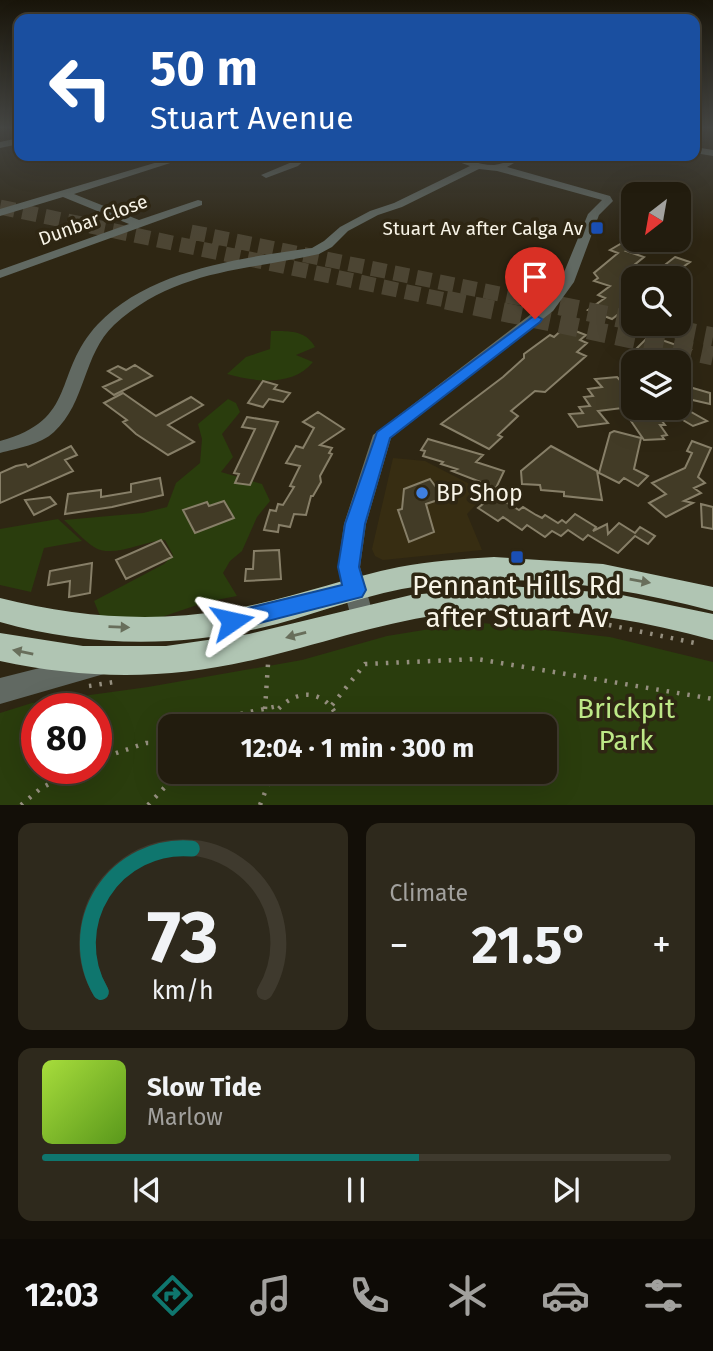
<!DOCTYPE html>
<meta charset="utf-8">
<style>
:root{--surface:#221c0e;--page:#2e291c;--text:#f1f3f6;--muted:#a2a19e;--line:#3f3a2e;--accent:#0f766e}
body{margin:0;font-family:"Fira Sans",sans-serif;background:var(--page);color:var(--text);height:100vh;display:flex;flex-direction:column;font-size:26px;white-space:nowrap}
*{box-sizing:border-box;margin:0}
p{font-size:23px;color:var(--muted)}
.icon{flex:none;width:38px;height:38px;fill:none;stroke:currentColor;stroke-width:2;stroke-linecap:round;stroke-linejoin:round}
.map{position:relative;height:805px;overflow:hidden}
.details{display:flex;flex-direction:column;gap:18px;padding:18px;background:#130f08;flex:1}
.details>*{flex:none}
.hud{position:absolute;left:14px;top:14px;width:686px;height:147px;border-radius:14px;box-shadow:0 7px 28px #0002,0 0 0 2px var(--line);background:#1a4fa0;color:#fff;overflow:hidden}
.needle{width:46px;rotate:211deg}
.buttons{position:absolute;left:621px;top:182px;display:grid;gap:14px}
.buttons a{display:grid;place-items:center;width:70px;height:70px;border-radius:14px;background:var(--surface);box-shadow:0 7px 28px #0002,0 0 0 2px var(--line);font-size:35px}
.speed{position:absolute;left:21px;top:693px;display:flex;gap:14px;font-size:35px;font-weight:700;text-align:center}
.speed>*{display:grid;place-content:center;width:91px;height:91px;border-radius:50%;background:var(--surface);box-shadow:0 7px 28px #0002,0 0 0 2px var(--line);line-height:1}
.speed .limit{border:10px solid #d22;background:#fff;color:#111}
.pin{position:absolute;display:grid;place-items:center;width:60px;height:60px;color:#fff;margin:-72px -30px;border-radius:50% 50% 50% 0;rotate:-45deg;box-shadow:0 0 7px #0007}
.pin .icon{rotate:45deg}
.me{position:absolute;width:77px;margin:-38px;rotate:79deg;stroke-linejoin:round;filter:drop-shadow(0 0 5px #0008)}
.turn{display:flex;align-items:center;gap:24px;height:147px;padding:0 21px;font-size:32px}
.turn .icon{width:91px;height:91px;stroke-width:2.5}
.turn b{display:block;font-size:49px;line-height:60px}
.big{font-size:52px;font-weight:700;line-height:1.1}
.details .card{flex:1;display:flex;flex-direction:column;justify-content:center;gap:10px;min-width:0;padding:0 24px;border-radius:14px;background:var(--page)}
.details .dial{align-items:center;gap:0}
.dial svg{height:182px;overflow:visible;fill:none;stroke:var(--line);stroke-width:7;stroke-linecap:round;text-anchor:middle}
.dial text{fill:var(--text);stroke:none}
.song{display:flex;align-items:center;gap:21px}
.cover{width:84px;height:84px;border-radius:10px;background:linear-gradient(135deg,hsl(80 70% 55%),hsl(90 70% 35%))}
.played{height:7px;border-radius:4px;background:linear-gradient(90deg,var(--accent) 60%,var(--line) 60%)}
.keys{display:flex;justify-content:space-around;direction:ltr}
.heat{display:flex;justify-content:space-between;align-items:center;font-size:38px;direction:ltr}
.details .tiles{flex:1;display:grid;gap:18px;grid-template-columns:1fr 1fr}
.card:last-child{grid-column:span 2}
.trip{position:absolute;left:158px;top:714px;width:399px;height:70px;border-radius:14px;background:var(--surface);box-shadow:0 7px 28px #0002,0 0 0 2px var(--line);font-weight:700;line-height:70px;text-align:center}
.tabs{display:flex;height:112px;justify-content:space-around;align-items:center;background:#0e0b06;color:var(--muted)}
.tabs .icon{width:49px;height:49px}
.tabs .current{color:var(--accent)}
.tabs b{font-size:32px;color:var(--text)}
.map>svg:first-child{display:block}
</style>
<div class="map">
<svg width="713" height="805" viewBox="0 0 713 805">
<rect width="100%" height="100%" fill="#2e2613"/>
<!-- built -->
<path fill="#372d12" d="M393,458L425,461L487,493L467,514L482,550L383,560L375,556L372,549Z"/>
<!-- green -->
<path fill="#2a3d0d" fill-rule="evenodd" d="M271,331C288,331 306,330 315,347L296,355L313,362C293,387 255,382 227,374L246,357L270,349Z
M228,399L236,403L240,412L222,434L233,457L221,472L262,484L270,501L257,517L242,551L230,561L223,573L237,596L206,602L144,623L100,616L94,601L164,564L173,555L165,540C144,541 112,559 94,547C83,540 74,529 64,520L143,513L167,507L176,483L200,463L202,439L198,424Z
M58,519L82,541L44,548L31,592L0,585V529Z
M473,622L610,637L713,662V805H0V713L32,703L148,687L302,660L387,636ZM37,709H96V768H37ZM170,726H544V772H170Z"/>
<!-- building -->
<path fill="#423b26" stroke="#877f68" stroke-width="2" d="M634,236V240H643L626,251L644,257L628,270L634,272V302L612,319L588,310L605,298L598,295L610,286L594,281L598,278L594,273L618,253L610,250Z
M675,257L690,262L667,278H648Z
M565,327L586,335L580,340L587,343L577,352L586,356L545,392L535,391L511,411L518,416L498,435L502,437L489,449L441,424L503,377L524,358V354L550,335L554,337Z
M646,339L653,341L659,339L691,350L681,362H669L634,351Z
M135,365L152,376L114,395L103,387L121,379L108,371L118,366L126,370Z
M617,377L634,395V408H652L665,425H660L667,435L662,436L664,439L644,440L622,408L598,411L608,423L578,427L569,414L583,413L579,407L590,406L584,397L593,396L588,389L602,387L595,379Z
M263,381L277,385L274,389L290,393L283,402L269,399L263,407L248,403Z
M679,384L710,393V404L688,399L686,409L707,421L693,426L671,413L679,408Z
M123,393L156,416L191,397L203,405L168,425L194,442L168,455L136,434L123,422L127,420L104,403Z
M318,412L344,429L320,445L332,448L329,453L332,454L320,476L321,482L313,496H311L306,515L294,514L290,527L279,525L278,532L264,530L270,510L276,511L278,504L283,505L294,487L290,486L300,466L286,463L296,446L303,448L314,428L303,422Z
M247,417L278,422L250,485L235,483L239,474L234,473L255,429L242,427Z
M614,431L641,438L634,469L648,476L638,486L624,478L619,483L599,473L610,433Z
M428,439L483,455L476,462L504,471L496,488L452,471L457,469L441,464L443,462L423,456L425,451L421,450Z
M692,441L711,448L698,477L705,483L694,488L701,493L684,501L693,503L666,517L649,503L666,494L652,483L685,468L692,453L687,451Z
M71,446L77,455L65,460L73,471L0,503V473L16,466L26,464L28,467Z
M551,446L597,471L602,500L564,496V492L541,490L540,485L522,484L521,471Z
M160,478L163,495L112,507L65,514L68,494L101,490V497L131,492V484Z
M430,479L444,498L426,504L434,532L409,542L398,510L402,509L404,489Z
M494,495L519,510L523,507L536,515L542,518L545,515L558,523L562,520L566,523L575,514L596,527L593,531L607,524L608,534L619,523L635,533L640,527L655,536L648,544L635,536L618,553L588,535L583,540L568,530L561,536L552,531L545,537L527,525L522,530L503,517L498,521L478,508Z
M50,497L56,504L34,515L25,500Z
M224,501L234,518L195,533L183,510L207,502L209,506Z
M701,504L713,507V529L702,527Z
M161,540L172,557L126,579L116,560Z
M279,550L281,579L245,581L246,569H253L254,551Z
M92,563L90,593L69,597L70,581L48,585L50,571Z"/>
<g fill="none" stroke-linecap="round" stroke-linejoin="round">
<!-- highway-tunnel-far1 -->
<path stroke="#4c4533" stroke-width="15" stroke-dasharray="15 8" stroke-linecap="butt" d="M0,207L455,302
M191,232L539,302"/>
<!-- highway-tunnel -->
<path stroke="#4c4533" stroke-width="19" stroke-dasharray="19 10" stroke-linecap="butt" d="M446,300L713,356
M531,300L634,321
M648,324L713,337"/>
<!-- path -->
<path stroke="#958f7f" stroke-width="4.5" stroke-dasharray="2.5 8" stroke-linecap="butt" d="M609,625L695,643
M89,686L114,682
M332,705L365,664L477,659L713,699
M265,709L268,664
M224,726L236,715L278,706
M267,726C285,688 326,681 341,726
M96,760L146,743H170
M21,805L40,789L78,768
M148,805L165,787L170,771
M260,805L273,772"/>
<!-- minor -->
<path fill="#616962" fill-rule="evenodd" d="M19,138V144L0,148V142Z
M695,147L713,150V156L695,153Z
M178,156H192L74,194L139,220L198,200L202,201V205L0,278V270L129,224L63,197L0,216V209Z
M299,156H309L298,166L266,178L261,175L292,162Z
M442,156C460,155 476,165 494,165C505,164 514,156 526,156L507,167L610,196L613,201L599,215L574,282L553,311L391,438L366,524L360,567L374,618L371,625L362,628L353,625L338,567L344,524L373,435L543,305L560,282L588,214L602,200L497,171L479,169L402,207L378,215L348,231L332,247L319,254C245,271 176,269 114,325C83,354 86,403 54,432C40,445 18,448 0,453V441C79,420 52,373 98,324C150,269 242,258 312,248L324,241L340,227L370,211L394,203L470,166Z
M660,156H671L662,162H656L654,160Z
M95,654L104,658L108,666L104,674L0,704V678Z"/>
<!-- highway -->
<path fill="#b0c5b3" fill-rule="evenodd" d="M494,557L603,564L713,587V611C616,586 520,571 420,586C371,593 324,611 277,624C184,648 92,648 0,622V598C75,617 151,623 228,610C286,600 341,579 399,567C430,561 462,559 494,557Z
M508,586L612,593L713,614V640C623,615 532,602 439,615C374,624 312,647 248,661C165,680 83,679 0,661V633L83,646H166L249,634L411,595Z"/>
</g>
<!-- one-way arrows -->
<defs><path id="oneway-solid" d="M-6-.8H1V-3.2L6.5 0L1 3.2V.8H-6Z" transform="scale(1.75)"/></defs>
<g fill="#686e5b">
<use href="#oneway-solid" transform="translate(640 581) rotate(10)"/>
<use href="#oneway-solid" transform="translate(119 627) rotate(2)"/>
<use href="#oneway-solid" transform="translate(296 635) rotate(165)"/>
<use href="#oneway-solid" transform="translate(23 652) rotate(-168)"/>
</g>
<!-- sky -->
<linearGradient id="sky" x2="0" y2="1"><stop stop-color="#19150a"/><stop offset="0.53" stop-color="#464744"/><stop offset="1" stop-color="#464744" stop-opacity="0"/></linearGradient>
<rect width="713" height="241" fill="url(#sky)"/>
<!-- route -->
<path fill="#1a73e8" stroke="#114b97" stroke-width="2" d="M535,315L542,319L540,322L390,438L365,524L359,567L366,590L362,597L232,630L224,627L221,621L224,614L342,585L338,567L345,524L377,432Z"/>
<!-- markers -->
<g fill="#1a4fb4" stroke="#2e2613" stroke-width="2.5">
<rect x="590" y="221" width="14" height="14" rx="3.5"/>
<rect x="510" y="550" width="14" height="14" rx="3.5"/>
</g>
<circle fill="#3f7fe0" stroke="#2e2613" stroke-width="2.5" cx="422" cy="493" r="7"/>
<g text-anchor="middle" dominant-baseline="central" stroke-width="7" stroke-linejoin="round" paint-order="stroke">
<!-- far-street labels -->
<g font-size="19" fill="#f8f4e7" stroke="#2e2613">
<text transform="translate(93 220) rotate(-20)">Dunbar Close</text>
</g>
<!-- far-poi labels -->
<g font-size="19" fill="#f8f4e7" stroke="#2e2613" text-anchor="end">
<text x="583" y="228">Stuart Av after Calga Av</text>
</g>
<!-- poi labels -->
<g font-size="23" fill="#f8f4e7" stroke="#2e2613" text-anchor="start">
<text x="436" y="493">BP Shop</text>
</g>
<!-- near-poi labels -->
<g font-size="28" fill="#f8f4e7" stroke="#2e2613">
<text x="517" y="585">Pennant Hills Rd<tspan x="517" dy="32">after Stuart Av</tspan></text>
</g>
<!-- near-park labels -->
<g font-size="28" fill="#bde887" stroke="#2e2613">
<text x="626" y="708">Brickpit<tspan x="626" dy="32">Park</tspan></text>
</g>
</g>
</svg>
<div class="buttons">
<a><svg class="needle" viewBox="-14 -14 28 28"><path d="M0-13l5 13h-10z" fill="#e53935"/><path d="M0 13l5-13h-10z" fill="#a2a19e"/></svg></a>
<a><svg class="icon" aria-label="search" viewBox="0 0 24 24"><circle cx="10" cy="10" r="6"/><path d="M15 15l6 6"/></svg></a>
<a><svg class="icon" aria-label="layers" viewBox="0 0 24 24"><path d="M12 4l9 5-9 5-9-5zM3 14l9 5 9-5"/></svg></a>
</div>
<div class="speed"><div class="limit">80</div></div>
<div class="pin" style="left:535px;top:319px;background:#d93025"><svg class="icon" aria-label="arrive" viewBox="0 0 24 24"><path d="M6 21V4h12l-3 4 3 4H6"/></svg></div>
<svg class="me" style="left:232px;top:621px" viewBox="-20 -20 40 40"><path d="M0-17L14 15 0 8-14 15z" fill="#1a73e8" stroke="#fff" stroke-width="4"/></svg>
<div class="trip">12:04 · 1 min · 300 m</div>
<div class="hud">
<div class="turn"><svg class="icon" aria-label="left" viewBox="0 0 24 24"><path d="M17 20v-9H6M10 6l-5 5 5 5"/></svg><div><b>50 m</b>Stuart Avenue</div></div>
</div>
</div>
<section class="details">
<div class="tiles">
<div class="card dial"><svg viewBox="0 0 100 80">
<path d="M14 69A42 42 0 1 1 86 69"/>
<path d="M14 69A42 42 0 0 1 54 6" stroke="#0f766e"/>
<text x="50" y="56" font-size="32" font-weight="700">73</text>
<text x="50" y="72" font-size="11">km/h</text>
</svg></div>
<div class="card"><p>Climate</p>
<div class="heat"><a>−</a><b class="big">21.5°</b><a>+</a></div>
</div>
<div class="card">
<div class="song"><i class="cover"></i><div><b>Slow Tide</b><p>Marlow</p></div></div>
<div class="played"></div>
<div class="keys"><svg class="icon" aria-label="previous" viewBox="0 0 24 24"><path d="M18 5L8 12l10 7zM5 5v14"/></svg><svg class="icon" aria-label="pause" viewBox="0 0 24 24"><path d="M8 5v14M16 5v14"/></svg><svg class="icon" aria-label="next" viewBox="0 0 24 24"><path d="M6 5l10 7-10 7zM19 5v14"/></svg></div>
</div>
</div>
</section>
<nav class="tabs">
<b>12:03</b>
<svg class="icon current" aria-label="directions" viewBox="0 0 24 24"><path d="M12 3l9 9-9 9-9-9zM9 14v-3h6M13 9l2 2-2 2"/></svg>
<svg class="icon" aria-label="music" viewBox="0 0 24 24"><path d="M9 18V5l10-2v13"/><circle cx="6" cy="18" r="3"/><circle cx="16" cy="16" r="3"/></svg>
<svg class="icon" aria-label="phone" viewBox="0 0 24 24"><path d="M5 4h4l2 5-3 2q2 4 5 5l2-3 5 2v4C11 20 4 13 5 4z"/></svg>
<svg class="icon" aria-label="climate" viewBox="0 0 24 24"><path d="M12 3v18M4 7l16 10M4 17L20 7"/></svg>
<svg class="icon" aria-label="car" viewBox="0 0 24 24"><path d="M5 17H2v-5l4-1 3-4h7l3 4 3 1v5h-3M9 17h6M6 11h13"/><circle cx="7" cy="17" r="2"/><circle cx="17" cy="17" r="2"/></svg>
<svg class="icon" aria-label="filters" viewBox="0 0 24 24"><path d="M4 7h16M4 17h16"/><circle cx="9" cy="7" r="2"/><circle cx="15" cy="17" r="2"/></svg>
</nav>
